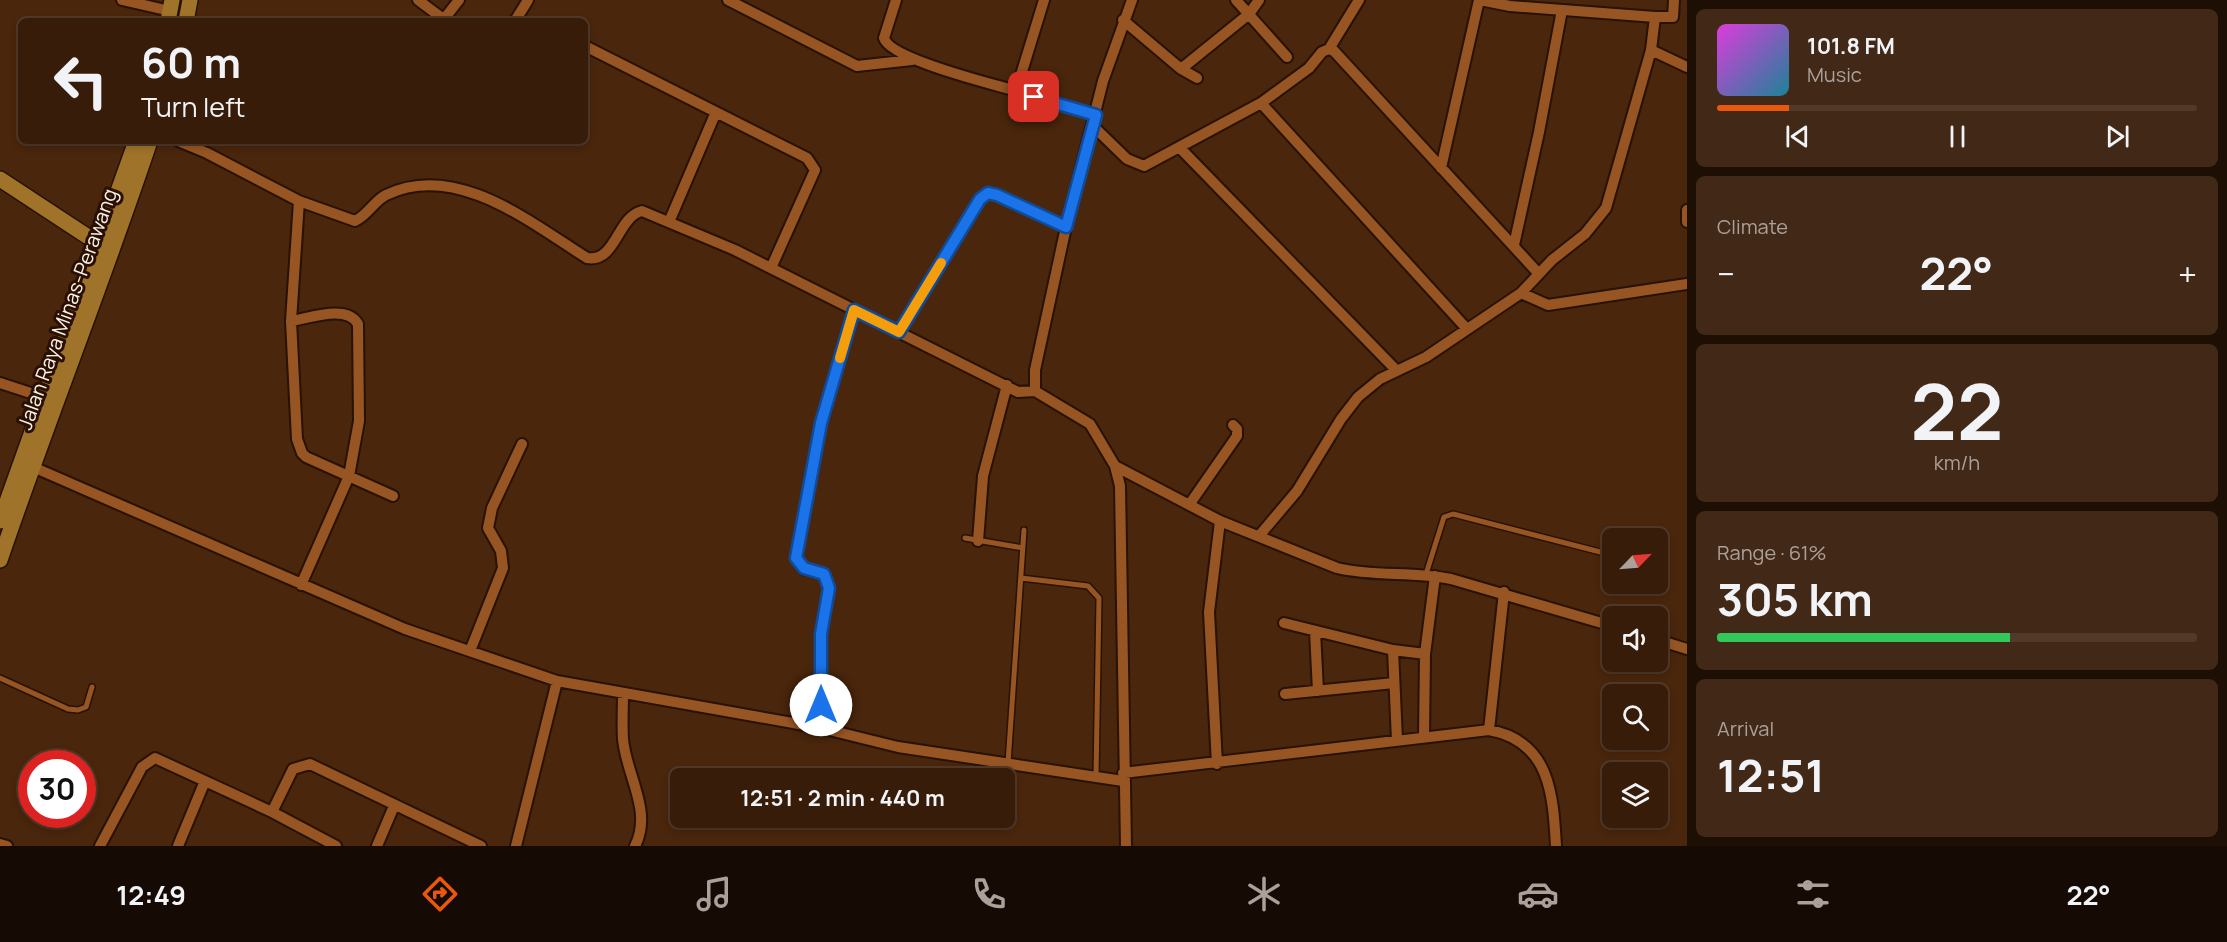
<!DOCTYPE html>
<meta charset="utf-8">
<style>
:root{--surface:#371c09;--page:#422917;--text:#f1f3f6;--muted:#aaa19c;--line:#513a2a;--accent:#ea580c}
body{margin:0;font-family:Manrope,sans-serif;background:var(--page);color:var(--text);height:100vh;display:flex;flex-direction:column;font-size:22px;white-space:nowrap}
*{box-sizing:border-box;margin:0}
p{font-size:20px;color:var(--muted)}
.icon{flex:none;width:33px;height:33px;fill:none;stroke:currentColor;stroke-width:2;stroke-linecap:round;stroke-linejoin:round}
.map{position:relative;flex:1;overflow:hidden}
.sheet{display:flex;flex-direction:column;gap:9px;padding:9px;background:#1e0f05;width:540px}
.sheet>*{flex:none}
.guide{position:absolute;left:18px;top:18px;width:570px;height:126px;border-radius:9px;box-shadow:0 3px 9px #0003,0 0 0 2px var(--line);background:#371c09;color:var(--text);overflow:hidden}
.needle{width:39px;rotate:65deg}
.buttons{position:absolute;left:1602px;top:528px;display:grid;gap:12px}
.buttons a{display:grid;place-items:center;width:66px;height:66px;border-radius:9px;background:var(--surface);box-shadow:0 3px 9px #0003,0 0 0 2px var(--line);font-size:30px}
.speed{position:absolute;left:18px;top:750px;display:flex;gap:12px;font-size:30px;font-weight:700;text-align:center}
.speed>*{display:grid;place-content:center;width:78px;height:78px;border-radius:50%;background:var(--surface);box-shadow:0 3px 9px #0003,0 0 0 2px var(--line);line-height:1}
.speed .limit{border:9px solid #d22;background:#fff;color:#111}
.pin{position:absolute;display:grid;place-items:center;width:51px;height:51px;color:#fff;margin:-26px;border-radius:12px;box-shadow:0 3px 9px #0006}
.me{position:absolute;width:66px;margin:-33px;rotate:0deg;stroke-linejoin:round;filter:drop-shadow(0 0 4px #0008)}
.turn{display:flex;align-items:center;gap:21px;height:126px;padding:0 24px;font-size:27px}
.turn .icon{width:78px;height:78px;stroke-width:2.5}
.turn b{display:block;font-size:42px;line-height:51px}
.big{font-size:45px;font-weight:700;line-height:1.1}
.sheet .card{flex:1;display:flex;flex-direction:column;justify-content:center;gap:9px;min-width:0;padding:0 21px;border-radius:9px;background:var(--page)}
.sheet .dial{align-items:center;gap:0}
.dial b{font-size:78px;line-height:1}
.song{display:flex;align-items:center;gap:18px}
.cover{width:72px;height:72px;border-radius:9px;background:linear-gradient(135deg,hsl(300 70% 55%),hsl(190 70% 35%))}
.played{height:6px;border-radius:3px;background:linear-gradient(90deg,var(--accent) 15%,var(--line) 15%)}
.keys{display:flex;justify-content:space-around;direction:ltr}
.heat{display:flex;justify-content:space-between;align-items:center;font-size:33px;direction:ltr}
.charge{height:9px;border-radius:4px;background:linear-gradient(90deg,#34c759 61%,var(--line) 0)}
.trip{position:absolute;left:670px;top:768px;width:345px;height:60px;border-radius:9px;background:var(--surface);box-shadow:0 3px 9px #0003,0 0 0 2px var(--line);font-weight:700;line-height:60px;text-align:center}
.menu{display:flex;height:96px;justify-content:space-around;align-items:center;background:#160b04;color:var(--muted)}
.menu .icon{width:42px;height:42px}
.menu .active{color:var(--accent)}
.menu b{font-size:27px;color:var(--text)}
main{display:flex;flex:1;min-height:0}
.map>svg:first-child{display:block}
</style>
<main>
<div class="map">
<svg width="1687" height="846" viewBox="0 0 1687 846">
<rect width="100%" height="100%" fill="#49260c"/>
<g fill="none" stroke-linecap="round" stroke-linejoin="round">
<defs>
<path id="lane" d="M965,538L1023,548
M1426,574L1444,517L1453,514L1612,555
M1021,578L1088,586L1099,598L1096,777
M0,678L68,709L78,710L86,707L92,687
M1008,763L1024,530"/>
<path id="street" d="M122,0L170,11
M418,0L446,21
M728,0L857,66L912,60
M896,0L884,38C890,59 989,83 1013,90
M1044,0L1020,78L1013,90L1096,115
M1236,0L1287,57
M1480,0L1510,6L1655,17
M444,19L459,0
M1123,20L1181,69
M515,21L528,0
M585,46L807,158L815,170L771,268
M1329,49L1359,0
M1651,50L1687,67
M1197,78L1181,69L1249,14L1259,0
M1261,103L1467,329
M1093,126L1127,159L1144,166L1261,103L1309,68L1322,52L1329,49L1334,51L1539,274
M178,141L207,153L299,201L355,221C368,215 374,201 386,195C456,161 531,223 587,258C616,263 617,217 642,211L735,250L1018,392L1035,391
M1179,147L1397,371
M1441,168L1479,0
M299,201L291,321C310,318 347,304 358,324L359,421L349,476L301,585
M1687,210V222
M669,222L716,112
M1514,245L1539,132L1562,10
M1521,293L1548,305L1687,284
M291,321L297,439L302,453L306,457L393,496
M899,332L980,199L988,193L997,195L1066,227
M0,383L43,397
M1115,466L1220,521L1337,568C1374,577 1413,571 1451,579L1612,626
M33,467L405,629L557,681L821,728L898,747L1123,781
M1189,505L1237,436V429L1233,425
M1259,536L1297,491L1341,419L1358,397L1380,379L1426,357L1521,293L1552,260L1585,234L1606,208L1651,50L1655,17H1673L1674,0
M978,541L983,476L1007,385
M1284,623L1393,650L1425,654
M1315,631L1318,691
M1658,640L1687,649
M1393,650L1397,740
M470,651L503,568L501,551L488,528L492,508L522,444
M623,693C623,708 622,724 623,739C626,775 653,811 635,846
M1285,694L1394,683
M821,728V634L829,588L824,574L804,569L796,558L821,423L854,310
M1489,730L1504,592
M1424,737L1425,654L1435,576
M1217,764L1209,612L1220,521
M1123,773L1489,730C1550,741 1553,794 1556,846
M272,812L293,769L310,764L481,846
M0,844L7,846
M100,846L142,767L155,758L272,812L336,846
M178,846L205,781
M377,846L394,806
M516,846L557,681
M1126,846L1120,486L1115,466L1090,424L1035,391V370L1066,227L1103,81L1132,0"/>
<path id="secondary" d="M168,21L172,0
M186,21L190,0
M0,179L105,248
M0,521L136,141
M0,560C48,419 103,282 150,141"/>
</defs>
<!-- lane casing -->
<use href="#lane" stroke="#281204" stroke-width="8"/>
<!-- street casing -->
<use href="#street" stroke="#281204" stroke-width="14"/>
<!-- secondary casing -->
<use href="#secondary" stroke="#281204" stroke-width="18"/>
<!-- lane -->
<use href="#lane" stroke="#975523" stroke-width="5"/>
<!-- street -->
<use href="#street" stroke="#975523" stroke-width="10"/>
<!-- secondary -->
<use href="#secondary" stroke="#9f742a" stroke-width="15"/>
</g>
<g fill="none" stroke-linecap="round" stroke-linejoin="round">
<defs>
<path id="route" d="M821,705V634L829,588L824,574L804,568L796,558L821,423L854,310L899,332L980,199L988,193L997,195L1066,227L1096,115L1034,97"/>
</defs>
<!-- route casing -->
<use href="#route" stroke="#114b97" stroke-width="15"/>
<!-- route -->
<use href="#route" stroke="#1a73e8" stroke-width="10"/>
<!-- slow -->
<path stroke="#f59e0b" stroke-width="10" d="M840,358L854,310L899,332L941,263"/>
</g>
<g text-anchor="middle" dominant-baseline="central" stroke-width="6" stroke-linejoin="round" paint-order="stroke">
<!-- street labels -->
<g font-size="20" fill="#f9f1ec" stroke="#2b1000">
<text transform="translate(67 309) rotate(-70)">Jalan Raya Minas-Perawang</text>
</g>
</g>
</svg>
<div class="buttons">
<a><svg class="needle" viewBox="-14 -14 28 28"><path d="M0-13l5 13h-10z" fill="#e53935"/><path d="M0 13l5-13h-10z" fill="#aaa19c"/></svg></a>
<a><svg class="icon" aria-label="sound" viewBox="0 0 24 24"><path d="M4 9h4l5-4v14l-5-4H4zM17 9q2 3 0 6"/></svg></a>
<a><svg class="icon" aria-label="search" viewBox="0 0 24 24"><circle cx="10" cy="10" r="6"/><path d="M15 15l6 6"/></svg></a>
<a><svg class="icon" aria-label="layers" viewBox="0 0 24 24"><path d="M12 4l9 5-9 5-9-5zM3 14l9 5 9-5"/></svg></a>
</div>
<div class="speed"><div class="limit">30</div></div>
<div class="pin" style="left:1034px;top:97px;background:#d93025"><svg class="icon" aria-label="arrive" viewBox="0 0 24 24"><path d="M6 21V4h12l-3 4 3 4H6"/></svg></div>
<svg class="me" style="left:821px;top:705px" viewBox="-20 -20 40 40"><circle r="19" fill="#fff"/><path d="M0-13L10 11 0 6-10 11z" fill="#1a73e8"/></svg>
<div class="trip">12:51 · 2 min · 440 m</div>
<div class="guide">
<div class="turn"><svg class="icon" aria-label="left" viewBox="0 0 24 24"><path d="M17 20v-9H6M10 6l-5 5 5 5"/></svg><div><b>60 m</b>Turn left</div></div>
</div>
</div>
<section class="sheet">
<div class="card">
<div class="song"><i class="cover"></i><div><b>101.8 FM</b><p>Music</p></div></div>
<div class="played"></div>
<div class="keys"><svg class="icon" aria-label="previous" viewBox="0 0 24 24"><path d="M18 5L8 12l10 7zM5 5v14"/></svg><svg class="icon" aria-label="pause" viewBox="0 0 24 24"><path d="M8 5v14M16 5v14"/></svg><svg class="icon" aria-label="next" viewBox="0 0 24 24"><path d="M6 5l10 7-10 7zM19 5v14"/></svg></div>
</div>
<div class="card"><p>Climate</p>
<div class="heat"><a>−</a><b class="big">22°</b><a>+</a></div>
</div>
<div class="card dial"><b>22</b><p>km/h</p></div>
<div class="card"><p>Range · 61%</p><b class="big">305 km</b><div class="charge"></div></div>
<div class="card"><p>Arrival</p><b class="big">12:51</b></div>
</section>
</main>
<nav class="menu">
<b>12:49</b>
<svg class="icon active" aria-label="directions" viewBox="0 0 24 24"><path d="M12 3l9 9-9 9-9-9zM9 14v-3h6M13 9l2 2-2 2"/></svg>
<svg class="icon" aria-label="music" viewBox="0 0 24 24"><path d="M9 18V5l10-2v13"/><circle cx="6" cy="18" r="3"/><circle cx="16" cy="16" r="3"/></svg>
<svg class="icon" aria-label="phone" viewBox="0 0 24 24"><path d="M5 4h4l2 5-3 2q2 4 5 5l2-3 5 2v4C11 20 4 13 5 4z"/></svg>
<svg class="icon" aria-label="climate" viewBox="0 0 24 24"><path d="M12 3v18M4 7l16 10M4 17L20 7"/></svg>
<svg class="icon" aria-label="car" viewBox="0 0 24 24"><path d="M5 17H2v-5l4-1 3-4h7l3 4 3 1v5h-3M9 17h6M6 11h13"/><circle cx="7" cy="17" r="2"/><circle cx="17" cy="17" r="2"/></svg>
<svg class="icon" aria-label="filters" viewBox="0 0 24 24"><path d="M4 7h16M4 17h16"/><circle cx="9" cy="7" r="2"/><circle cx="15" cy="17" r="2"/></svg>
<b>22°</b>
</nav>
